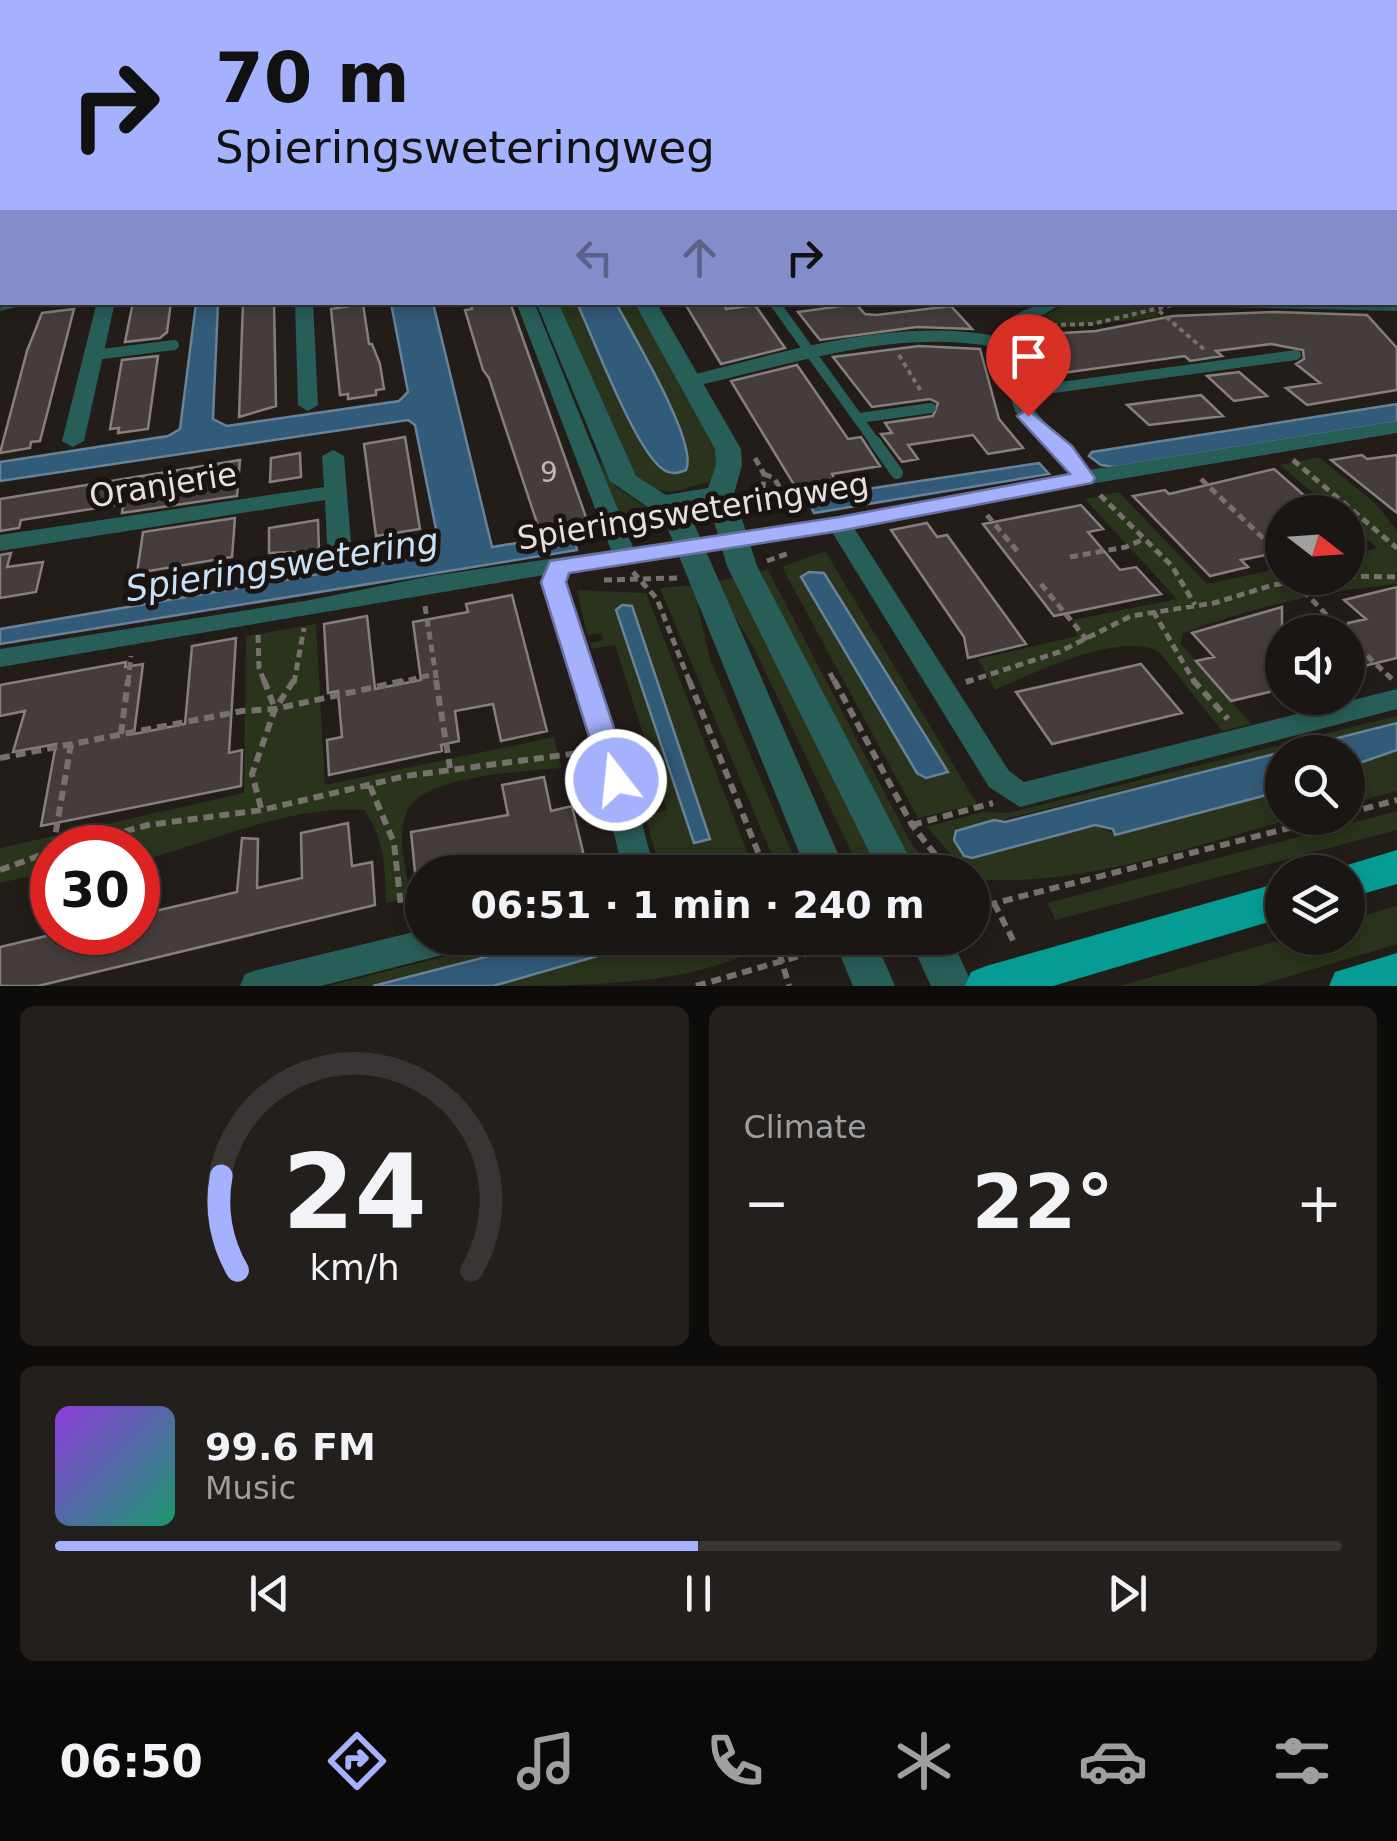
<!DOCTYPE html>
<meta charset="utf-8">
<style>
:root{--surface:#1a1614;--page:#231f1d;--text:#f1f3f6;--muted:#9f9fa0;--line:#383534;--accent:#a5b1fc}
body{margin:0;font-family:"DejaVu Sans",sans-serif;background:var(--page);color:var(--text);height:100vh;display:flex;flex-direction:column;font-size:38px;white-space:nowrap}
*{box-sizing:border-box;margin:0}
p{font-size:32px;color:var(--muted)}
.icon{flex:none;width:55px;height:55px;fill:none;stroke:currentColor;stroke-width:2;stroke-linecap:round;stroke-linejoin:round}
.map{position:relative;height:986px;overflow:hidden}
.side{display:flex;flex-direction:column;gap:20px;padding:20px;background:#0e0c0b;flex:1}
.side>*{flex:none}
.banner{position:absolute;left:0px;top:0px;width:1398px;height:305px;box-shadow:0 5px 15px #0003,0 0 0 2px var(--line);background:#a5b1fc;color:#111;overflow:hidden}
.needle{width:65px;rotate:107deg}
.controls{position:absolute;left:1265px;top:495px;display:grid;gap:20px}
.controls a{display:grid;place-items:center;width:100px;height:100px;border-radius:50%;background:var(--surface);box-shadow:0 5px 15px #0003,0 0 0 2px var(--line);font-size:50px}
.speed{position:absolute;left:30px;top:825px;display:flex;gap:20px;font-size:50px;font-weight:700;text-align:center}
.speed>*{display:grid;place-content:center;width:130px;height:130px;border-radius:50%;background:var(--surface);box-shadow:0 5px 15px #0003,0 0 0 2px var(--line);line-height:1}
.speed .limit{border:15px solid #d22;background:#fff;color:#111}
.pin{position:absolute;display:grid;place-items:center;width:85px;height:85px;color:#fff;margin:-102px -42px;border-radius:50% 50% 50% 0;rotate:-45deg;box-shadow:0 0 10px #0007}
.pin .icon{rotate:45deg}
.me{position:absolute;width:110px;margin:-55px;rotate:344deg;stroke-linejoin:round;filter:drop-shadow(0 0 8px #0008)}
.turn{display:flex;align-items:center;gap:35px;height:210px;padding:0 50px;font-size:45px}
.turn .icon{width:130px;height:130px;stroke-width:2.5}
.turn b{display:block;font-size:70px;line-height:85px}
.lanes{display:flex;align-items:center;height:95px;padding:0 50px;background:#0003;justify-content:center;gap:50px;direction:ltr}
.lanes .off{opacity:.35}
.big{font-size:75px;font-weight:700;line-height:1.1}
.side .card{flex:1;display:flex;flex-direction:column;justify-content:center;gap:15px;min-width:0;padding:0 35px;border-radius:15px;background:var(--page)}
.side .dial{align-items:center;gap:0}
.dial svg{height:260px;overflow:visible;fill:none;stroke:var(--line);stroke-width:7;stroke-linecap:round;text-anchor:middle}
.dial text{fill:var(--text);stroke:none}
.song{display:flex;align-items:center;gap:30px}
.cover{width:120px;height:120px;border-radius:15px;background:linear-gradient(135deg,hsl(270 70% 55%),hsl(160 70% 35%))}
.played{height:10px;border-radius:5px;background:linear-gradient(90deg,var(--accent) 50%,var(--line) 50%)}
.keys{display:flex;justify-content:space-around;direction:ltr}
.heat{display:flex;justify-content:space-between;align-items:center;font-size:55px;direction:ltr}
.side .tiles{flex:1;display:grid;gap:20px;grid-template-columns:1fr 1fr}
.card:last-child{grid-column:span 2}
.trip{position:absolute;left:405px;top:855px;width:585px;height:100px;border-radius:50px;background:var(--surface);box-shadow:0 5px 15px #0003,0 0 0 2px var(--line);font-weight:700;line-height:100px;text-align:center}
.tabs{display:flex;height:160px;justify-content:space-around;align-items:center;background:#0a0908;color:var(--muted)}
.tabs .icon{width:70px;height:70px}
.tabs .selected{color:var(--accent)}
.tabs b{font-size:45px;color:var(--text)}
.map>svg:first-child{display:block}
</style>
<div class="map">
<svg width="1397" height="986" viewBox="0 0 1397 986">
<rect width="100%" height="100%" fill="#231d1a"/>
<!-- green -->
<path fill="#2a331b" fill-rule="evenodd" d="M1141,302L1156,305L1158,317L1024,332L1022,343L1049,384L1031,385L1021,379L1014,331L1069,303Z
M553,303H577L640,440L661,469L683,435L616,303H641L711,431L718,461L711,481L673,492L658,490L630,476Z
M1319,457L1377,505L1397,531V584C1321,591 1254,607 1183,633L1181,644L1251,724L1222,731L1160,653C1124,629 1031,674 995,690L978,659L1077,636L1073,620L1177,599L1085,499L1119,492L1207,584L1282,568V578H1348V555L1377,548L1348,523V512H1336L1280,465Z
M604,462L615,486L665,520L624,527L596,464Z
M825,551L977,804L918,818L782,567ZM810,572L824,573L948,772Z
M768,570L911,843L935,872H909L902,864L752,574Z
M738,577L879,872H861L755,650L714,582Z
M693,585L710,659L800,872H779L660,588Z
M577,590L646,593L755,872H661L645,816L667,810L615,645L592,649L590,643L603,640L601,633L587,635ZM622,605L632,607L709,839L694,843L616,610Z
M316,624L325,785L554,737L561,768C527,771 422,776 407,811C396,837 406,871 411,897L386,903C385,869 385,839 364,810C287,805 211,843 138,861V848H52V871L0,883V848L244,793L246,636Z
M1397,716V723L957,831L972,858L1095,825L1116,835L1282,791V818H1296C1191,846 1083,888 973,879L972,872H966L927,827L982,812L1008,813Z
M1397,750V791L1348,804V767Z
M1397,811V830L1056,920L1047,903Z
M1397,906V944L1257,986H1120L1288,938H1348V920Z
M518,938H560L373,986H328Z
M660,938H754L758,949C687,986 577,986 493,986Z"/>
<!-- water -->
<path fill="#325a79" stroke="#688298" stroke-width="2.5" d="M196,303H218L213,419L227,426L399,401L408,392L391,303H433L492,547L573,534L577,550L0,644V629L435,554L439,544L415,425L408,420L0,481V462L168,436L180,429Z
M577,303H616C631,332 699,443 686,470C678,473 671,475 664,470C636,453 593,337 577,303Z
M1397,404V422L1115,467L1101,465L1089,456L1092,452Z
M1039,463L1049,474L814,513L807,498Z
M809,572L824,573L948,772L926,778L917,773L801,577Z
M622,605L632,606L710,839L694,843L616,610Z
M1397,723V750L1348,767V752H1282V791L1115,835L1113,829L1095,825L972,858L964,856L954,840L956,831L994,820L1005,822Z
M560,938H660L493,986H373Z"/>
<!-- building -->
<path fill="#443d3b" stroke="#877f7d" stroke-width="2.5" d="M133,302H171L167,332L160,338L125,342Z
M243,302H274L276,406L239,417Z
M470,302H510L588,523L540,532L489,378L483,370L465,310L472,309Z
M684,302H724L726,309L755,305L785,348L721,364Z
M363,304L369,344H372L380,364L384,389L376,390V395L348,399V394L340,395L331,309Z
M856,304L865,314L876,315L951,306L972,329L917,327L820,340L798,312Z
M74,309L40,441L31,442L30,448L0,453L27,351L42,313Z
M1275,312L1367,315L1397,348V390L1307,405L1286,388L1320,383L1296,364L1304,359L1303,350L1271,344L1216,351L1222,356L1190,361L1185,356L1063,373L1029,335L1096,331L1173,316Z
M919,346L980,349L999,419L1023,448L988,454L973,435L908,445L918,459L902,462L881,434L892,433L885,423L933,416L938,403L930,399L872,407L833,357Z
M158,356L148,429L118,433L119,428L110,429L122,360Z
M797,365L848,439L861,437L880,466L832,474L836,481L825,483L828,487L806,491L803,487L796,488L731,381Z
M1239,372L1267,396L1234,401L1207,376Z
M1201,395L1223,416L1149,425L1127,405Z
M405,437L420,529L376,536L364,444Z
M300,453L301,477L270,482L271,458Z
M1362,455L1367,459L1397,455V513L1331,460Z
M240,460L237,496L122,513L123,504L21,520L19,528L0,531V499Z
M1274,469L1323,512H1282V543L1268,546L1276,553L1241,560L1248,567L1210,576L1133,496L1165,490L1169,494Z
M1081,505L1103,529L1088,532L1120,570L1136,567L1161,594L1054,616L983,524Z
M235,518L232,557L137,573L143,532Z
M318,520L319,551L269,553V528Z
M927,523L937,537L947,535L1026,644L968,658L964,637L891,530Z
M11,553L7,567L43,562L36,592L0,598V555Z
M1397,587V658L1348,670V623L1366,619L1344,600Z
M512,595L547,731L501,741L493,704L455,711L459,741L441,745L442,751L329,775L327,740L342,737L338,691L328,693L324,624L367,616L375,689L421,680L413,622L468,612L466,604Z
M1282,607V689L1231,701L1196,661L1214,657L1192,633Z
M236,638L229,753L242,750L241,786L41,826L56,744L13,752L25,711L0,716V685L126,662L125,667L143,664L134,734L185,724L192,646Z
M1141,664L1182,713L1052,744L1016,692Z
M544,777L551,811L572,806L584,856L514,872H415L411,832L508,815L502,785Z
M348,823L352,866L372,862L375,905L38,986H0V947L63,932H138V915L237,892L242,838L258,839L257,888L302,878L301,833Z"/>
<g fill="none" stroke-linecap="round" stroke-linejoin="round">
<!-- path-far3 -->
<path stroke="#77716e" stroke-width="2.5" stroke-dasharray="4 2.5" stroke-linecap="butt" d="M912,2L971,0"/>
<!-- path-far2 -->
<path stroke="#77716e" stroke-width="4" stroke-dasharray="5 4" stroke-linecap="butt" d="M1159,311L1206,351
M1052,325L1092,324L1185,302
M899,355L922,393"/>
<!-- path-far1 -->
<path stroke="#77716e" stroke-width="5" stroke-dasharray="8 5" stroke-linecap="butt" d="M755,458L764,474L761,518
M1293,460L1397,548
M764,474L774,478L795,513
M1201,479L1282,556
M1100,495L1172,566L1195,605
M761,506L787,501
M987,515L1018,552
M1070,557L1126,547L1144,539
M767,561L789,553
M633,572L657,599L690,683
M1348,576L1397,577
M604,580L677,578
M1294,581L1343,632
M1041,584L1087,640
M425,606L437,683
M1153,611L1195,683
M258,635L259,668L265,683
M1348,638L1393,680
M830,673L835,683
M966,682L1059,652L1131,616L1214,603L1273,585L1319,578
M128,683L131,656
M294,683L304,628
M396,683L435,674"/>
<!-- path -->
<path stroke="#77716e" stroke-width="6" stroke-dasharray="10 6" stroke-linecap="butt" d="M264,680L275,709
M436,680L450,768
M689,680L766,872
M834,680L912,825L949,872
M1193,680L1228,719
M966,682L972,680
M121,734L128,680
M0,758L242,711L275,709L407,680
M370,786L394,843L401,907
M261,808L252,774L275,709L294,680
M1348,813L1397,800
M912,825L993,803
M53,848L71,744
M63,848L148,825L262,810L406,776L586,752
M0,870L52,851
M747,872L765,869
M994,903L1015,944
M972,909L1328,818
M775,938L789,986
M696,986L827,948"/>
<!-- service-far2 -->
<path stroke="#285e58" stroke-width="6" d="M1195,2H1233"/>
<!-- service-far1 -->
<path stroke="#285e58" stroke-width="10" d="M774,302L877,445
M94,355L174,345
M1017,393L1296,355
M859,418L931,408"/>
<!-- service -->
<path stroke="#285e58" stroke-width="12" d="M875,442L897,473"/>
<!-- minor -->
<path fill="#285e58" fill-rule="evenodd" d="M2,0H64L2,4Z
M512,0H522L523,2H513Z
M599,0H611L612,2H601Z
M695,0H706L707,2H697Z
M995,0H1005L1006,2H994Z
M1040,0H1053L1054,2H1042Z
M0,21H2V27H0Z
M1395,83L1397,84V92L1395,91Z
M2,105V118L0,119V106Z
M1397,116V124L1395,125V117Z
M1395,162H1397V171H1395Z
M1395,193L1397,194V204L1395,203Z
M0,220H2V230H0Z
M1395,239H1397V249H1395Z
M2,300V302H38L0,311Z
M97,302H115L84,441L73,447L62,441Z
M295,302H313L318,405L308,411L298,405Z
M516,302H534L633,547L839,517L1069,474L1015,411L995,347C894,328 790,365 691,387L681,381L684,377C783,352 893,317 996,336C1007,312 1039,302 1065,302L1017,330L1011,343L1020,359L1035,411L1089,470L1397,421V433L1084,485L854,528L1009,771L1024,782L1397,689V709L1020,807L989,787L832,532L570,571L566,582L622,749L655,872H623L594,749L542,582L544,575L0,667V649L305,601L431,576L611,550Z
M1217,302H1388L1396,304L1397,311L1226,307Z
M333,450L344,456L351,543L347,548L339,551L327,543L325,500L0,551V535L324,487L322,456Z
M422,930V938H467L462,949L450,953L321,986H240L245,974L257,970Z"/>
<!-- tertiary -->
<path fill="#285e58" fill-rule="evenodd" d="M1313,0H1331L1332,2H1315Z
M1395,23L1397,24V32L1395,31Z
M536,302H558L636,476L666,495L708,488L716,465L715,449L634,302H656L741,449L742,465L734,494L757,566L917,872H879L727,566L709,504L682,509L695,526L846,872H807L668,529L652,510L610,481Z
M833,938H874L895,986H853Z
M909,938H951L973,986H931Z"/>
<!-- primary -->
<path fill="#059d93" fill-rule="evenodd" d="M1397,850V884L1348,898V872H1332L1334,869Z
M1282,882V918L1053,986H965L971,972L986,966Z
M1397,953V986H1329L1335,972Z"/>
</g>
<!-- route -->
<path fill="#a5b1fc" stroke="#6b73a4" stroke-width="2.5" d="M1028,410L1072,446L1095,478L1092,483L839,531L569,573L566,582L631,780L626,788H605L541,582L550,561L839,517L1070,474L1017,416Z"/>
<g text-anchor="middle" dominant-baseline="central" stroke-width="10" stroke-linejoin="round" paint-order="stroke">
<!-- number labels -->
<g font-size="28" fill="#beb8b6">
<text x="549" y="472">9</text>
</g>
<!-- street labels -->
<g font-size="32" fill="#e6e1df" stroke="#191411">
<text transform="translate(163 485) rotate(-9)">Oranjerie</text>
<text transform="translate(693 511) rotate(-9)">Spieringsweteringweg</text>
</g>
<!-- water labels -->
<g font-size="35" font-style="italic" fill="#c8e1f6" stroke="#191411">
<text transform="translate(282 565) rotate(-9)">Spieringswetering</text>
</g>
</g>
</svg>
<div class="controls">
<a><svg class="needle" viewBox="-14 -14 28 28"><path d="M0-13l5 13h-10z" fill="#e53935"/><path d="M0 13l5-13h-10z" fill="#9f9fa0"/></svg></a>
<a><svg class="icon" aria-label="sound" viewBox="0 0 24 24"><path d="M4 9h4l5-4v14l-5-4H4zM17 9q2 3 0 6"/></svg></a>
<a><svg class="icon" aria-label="search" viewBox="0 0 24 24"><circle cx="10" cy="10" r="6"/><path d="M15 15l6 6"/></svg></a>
<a><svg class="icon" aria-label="layers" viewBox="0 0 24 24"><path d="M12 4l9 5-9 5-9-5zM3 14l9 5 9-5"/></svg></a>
</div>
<div class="speed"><div class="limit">30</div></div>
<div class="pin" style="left:1028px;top:416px;background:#d93025"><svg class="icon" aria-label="arrive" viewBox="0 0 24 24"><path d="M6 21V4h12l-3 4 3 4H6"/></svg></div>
<svg class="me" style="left:616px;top:780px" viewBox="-20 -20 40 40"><circle r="17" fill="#a5b1fc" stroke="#fff" stroke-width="3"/><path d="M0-11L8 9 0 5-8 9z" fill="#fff"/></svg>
<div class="trip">06:51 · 1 min · 240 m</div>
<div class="banner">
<div class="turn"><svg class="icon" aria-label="right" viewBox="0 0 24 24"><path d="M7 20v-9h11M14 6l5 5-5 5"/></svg><div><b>70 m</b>Spieringsweteringweg</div></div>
<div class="lanes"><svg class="icon off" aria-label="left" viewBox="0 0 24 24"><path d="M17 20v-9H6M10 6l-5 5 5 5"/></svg><svg class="icon off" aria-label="ahead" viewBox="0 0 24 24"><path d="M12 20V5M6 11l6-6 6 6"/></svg><svg class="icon" aria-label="right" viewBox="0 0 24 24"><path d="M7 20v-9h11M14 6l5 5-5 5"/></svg></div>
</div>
</div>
<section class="side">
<div class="tiles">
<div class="card dial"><svg viewBox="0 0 100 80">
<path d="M14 69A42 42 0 1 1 86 69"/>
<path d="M14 69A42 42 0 0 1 9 40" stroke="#a5b1fc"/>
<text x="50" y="56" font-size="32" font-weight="700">24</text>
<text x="50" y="72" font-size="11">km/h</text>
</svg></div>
<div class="card"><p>Climate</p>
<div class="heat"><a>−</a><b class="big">22°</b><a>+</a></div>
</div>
<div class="card">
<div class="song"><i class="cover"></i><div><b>99.6 FM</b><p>Music</p></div></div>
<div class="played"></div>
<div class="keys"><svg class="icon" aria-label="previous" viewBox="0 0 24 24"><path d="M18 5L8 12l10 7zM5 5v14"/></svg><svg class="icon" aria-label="pause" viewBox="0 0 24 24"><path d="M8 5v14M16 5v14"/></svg><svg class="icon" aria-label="next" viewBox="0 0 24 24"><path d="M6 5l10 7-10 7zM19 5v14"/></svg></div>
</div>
</div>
</section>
<nav class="tabs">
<b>06:50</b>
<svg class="icon selected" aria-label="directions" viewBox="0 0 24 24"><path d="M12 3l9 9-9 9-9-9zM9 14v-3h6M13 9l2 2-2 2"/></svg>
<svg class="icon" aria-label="music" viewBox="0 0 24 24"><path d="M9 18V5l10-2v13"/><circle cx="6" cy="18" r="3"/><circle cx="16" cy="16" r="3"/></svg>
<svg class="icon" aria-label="phone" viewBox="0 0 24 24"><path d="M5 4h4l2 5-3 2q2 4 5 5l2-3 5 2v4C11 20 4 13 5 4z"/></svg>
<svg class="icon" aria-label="climate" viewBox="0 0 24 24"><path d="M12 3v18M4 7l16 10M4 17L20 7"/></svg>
<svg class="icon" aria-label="car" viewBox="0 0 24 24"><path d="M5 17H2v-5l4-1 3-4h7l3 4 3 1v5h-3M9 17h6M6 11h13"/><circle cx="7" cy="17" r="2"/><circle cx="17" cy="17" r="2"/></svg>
<svg class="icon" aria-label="filters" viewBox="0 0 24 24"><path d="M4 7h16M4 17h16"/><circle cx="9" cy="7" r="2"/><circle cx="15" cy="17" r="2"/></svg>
</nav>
